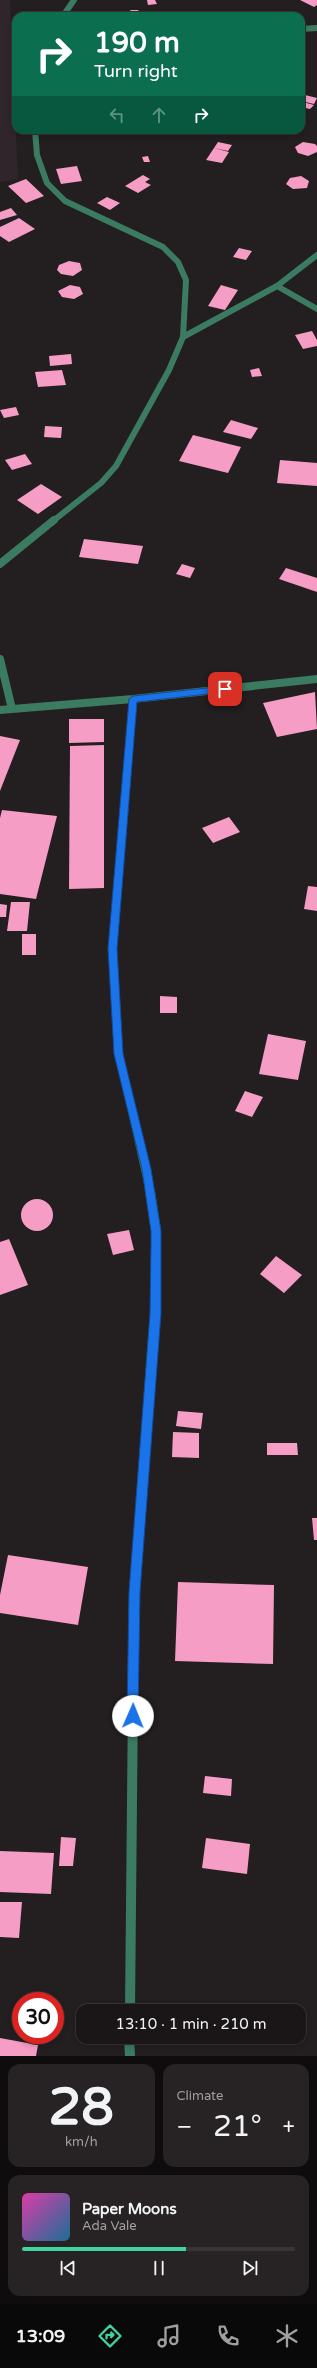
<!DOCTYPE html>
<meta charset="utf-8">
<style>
:root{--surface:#1a1618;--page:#272325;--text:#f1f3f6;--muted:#9f9fa2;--line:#383537;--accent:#41d4a1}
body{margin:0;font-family:"Varela Round",sans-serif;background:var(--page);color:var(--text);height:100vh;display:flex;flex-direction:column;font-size:15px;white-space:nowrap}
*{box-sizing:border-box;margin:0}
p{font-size:13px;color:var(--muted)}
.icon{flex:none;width:22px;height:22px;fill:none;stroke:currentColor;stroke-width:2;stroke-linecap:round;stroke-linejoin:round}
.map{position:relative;height:2056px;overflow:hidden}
.sheet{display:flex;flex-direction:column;gap:8px;padding:8px;background:#0e0c0d;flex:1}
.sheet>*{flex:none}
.top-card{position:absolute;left:12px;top:12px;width:293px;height:122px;border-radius:12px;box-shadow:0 2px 6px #0003,0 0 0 1px var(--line);background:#0b6e4f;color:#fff;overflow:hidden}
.speed{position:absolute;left:12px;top:1992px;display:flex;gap:8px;font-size:20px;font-weight:700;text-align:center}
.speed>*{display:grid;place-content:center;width:52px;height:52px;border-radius:50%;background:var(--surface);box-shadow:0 2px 6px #0003,0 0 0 1px var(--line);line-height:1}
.speed .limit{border:6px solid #d22;background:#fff;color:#111}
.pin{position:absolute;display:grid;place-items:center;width:34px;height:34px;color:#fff;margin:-17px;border-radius:8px;box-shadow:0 2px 6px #0006}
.me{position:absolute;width:44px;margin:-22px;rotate:1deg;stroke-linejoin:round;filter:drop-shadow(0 0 3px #0008)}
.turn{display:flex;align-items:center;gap:14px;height:84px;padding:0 16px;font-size:18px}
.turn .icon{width:52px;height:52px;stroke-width:2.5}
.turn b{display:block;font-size:28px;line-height:34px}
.lanes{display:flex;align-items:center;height:38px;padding:0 16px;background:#0003;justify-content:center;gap:20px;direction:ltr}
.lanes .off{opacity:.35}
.big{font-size:30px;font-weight:600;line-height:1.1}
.sheet .card{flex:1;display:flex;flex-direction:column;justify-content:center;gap:6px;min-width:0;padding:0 14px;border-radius:12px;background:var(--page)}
.sheet .dial{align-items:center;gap:0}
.dial b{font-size:52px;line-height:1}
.song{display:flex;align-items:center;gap:12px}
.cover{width:48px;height:48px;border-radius:6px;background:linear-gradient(135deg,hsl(320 70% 55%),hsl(200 70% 35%))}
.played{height:4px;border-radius:2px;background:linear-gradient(90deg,var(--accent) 60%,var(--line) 60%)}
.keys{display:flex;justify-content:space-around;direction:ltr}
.heat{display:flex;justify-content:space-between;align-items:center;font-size:22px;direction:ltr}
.sheet .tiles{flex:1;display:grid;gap:8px;grid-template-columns:1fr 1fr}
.card:last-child{grid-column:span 2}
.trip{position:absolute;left:76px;top:2004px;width:230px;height:40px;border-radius:12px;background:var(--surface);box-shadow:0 2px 6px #0003,0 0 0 1px var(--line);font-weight:600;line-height:40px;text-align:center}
.menu{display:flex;height:64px;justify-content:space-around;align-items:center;background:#0a090a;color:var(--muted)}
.menu .icon{width:28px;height:28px}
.menu .current{color:var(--accent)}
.menu b{font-size:18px;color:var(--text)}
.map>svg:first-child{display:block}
</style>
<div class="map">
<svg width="317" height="2056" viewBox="0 0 317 2056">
<rect width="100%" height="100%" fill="#231e20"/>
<!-- built -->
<path fill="#30252a" d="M0,0H10L18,179L0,182Z"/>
<!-- building -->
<path fill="#f59dc4" d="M147,0H155L157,4L148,5Z
M300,0H317V5L314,7Z
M131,10H138L142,15L128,16L127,13Z
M301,70L306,77L301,84Z
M305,95L317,98L314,104L301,101Z
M303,102L314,105L310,109L301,107Z
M70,130H88V135H71Z
M218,142L232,145L228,151L214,148Z
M303,142L315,144L317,146V152L308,156L298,153L295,147Z
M214,148L229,152L222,163L206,160Z
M148,156L150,162H144L142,157Z
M77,166L82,181L61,184L56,169Z
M143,175L150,179L145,182L151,185L138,193L125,186Z
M301,176L309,181L307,188L293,189L286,184L290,178Z
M26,179L44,196L26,203L8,186Z
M107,197L120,203L110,210L97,203Z
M11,208L17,215L0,220V212Z
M19,218L35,229L9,242L0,236V227Z
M239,248L252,251L246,260L233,257Z
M69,261L80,263L82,270L73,276L61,274L57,270L59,265Z
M70,285L80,287L83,294L74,299L62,297L58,291Z
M221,285L238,290L225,310L208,306Z
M312,331L317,340V346L303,349L295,335Z
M71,354L72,364L50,366L49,356Z
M259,368L262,376L252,377L250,370Z
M62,370L66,385L38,387L35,372Z
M16,407L19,415L4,418L0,410Z
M231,420L258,428L251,439L223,432Z
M45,426L62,427L61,438L44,437Z
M193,435L241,447L228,473L179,461Z
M25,454L32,464L12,470L5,460Z
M280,460L317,463V486L277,483Z
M41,484L62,497L38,514L17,500Z
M84,539L143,546L138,564L79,557Z
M182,564L195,568L190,578L176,574Z
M286,568L317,578V592L279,579Z
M315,692L317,729L277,737L263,703Z
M69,719H104V742L69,743Z
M0,736L20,740L0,791Z
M104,745V888L69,889L70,746Z
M2,810L57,816L36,899L0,894V818Z
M229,817L240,832L213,843L202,828Z
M308,886L317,887V911L304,909Z
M11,902H30L27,931H7Z
M0,904L7,905L6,917H0Z
M22,934H36V955H22Z
M160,996L177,997V1013H160Z
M268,1034L306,1041L298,1080L259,1074Z
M245,1091L263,1097L252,1117L235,1111Z
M21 1215a16 16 0 1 1 32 0a16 16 0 1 1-32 0Z
M129,1230L134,1250L113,1255L107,1234Z
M9,1239L28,1285L0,1295V1242Z
M276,1256L302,1275L284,1293L260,1274Z
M178,1411L203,1413L201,1429L176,1426Z
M173,1432L199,1433V1458L172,1457Z
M267,1443H297L298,1455H267Z
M312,1518H317V1540H314Z
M8,1555L88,1567L78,1625L0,1613V1595Z
M178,1582L274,1585L273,1664L175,1661Z
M205,1776L232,1779L231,1796L203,1793Z
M61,1837L76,1838L73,1866H59Z
M206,1838L250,1844L247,1874L202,1868Z
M0,1851L54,1853L51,1894L0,1892Z
M0,1902H22L19,1938L0,1937Z
M0,2038L38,2045L36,2056H0Z"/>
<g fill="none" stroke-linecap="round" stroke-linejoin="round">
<!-- street-far2 -->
<path stroke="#3b7b62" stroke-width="6" d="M63,16L74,0
M301,29L317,28
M35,130L37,155L47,183L65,201L163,247L178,262L186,280L183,337L169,370L116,466L101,483L53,521
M277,286L317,309
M183,337L277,286L317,255"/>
<!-- street-far1 -->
<path stroke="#3b7b62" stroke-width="8" d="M0,564L54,520
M0,659L12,709
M133,699L113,949L119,1053L150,1192
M0,710L133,699L317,679"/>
<!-- street -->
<path stroke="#3b7b62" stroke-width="10" d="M130,2011L134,1592L156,1313V1231L150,1191
M129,2037L130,2056"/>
</g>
<!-- route -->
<path fill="#1a73e8" stroke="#114b97" d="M225,686L229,689L225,692L137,702L117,949L123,1054L151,1169L161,1231V1313L140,1592L138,1716L133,1722L127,1716L129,1592L150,1313L151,1245V1231L142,1169L114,1054L108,949L129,699L133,696Z"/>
</svg>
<div class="speed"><div class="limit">30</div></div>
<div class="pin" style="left:225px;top:689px;background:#d93025"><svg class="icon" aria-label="arrive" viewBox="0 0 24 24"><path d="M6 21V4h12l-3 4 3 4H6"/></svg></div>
<svg class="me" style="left:133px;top:1716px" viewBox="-20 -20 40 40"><circle r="19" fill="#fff"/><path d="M0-13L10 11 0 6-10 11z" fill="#1a73e8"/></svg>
<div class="trip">13:10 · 1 min · 210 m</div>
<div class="top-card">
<div class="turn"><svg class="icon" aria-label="right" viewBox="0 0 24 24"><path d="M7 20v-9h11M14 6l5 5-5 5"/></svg><div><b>190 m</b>Turn right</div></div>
<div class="lanes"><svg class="icon off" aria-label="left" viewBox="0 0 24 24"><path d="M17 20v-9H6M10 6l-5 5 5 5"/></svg><svg class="icon off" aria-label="ahead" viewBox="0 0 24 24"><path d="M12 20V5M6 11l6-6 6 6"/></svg><svg class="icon" aria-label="right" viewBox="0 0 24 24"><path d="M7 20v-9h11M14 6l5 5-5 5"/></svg></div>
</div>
</div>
<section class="sheet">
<div class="tiles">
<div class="card dial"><b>28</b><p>km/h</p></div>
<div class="card"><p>Climate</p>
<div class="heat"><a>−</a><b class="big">21°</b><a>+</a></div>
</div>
<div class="card">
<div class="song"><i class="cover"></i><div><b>Paper Moons</b><p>Ada Vale</p></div></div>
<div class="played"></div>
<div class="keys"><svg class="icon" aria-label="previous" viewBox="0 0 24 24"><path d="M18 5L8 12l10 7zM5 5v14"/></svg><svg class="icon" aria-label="pause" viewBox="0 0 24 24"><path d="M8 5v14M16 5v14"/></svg><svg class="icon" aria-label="next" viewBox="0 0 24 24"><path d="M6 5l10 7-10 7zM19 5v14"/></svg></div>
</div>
</div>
</section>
<nav class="menu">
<b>13:09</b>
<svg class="icon current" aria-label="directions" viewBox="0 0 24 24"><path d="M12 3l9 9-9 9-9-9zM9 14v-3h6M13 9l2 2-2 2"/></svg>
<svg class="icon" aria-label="music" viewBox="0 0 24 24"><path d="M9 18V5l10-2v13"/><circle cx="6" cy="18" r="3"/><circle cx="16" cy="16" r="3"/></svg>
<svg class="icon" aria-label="phone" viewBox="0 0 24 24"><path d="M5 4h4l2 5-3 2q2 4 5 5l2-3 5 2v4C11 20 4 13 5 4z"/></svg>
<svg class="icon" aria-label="climate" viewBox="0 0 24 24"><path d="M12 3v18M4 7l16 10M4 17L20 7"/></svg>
</nav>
